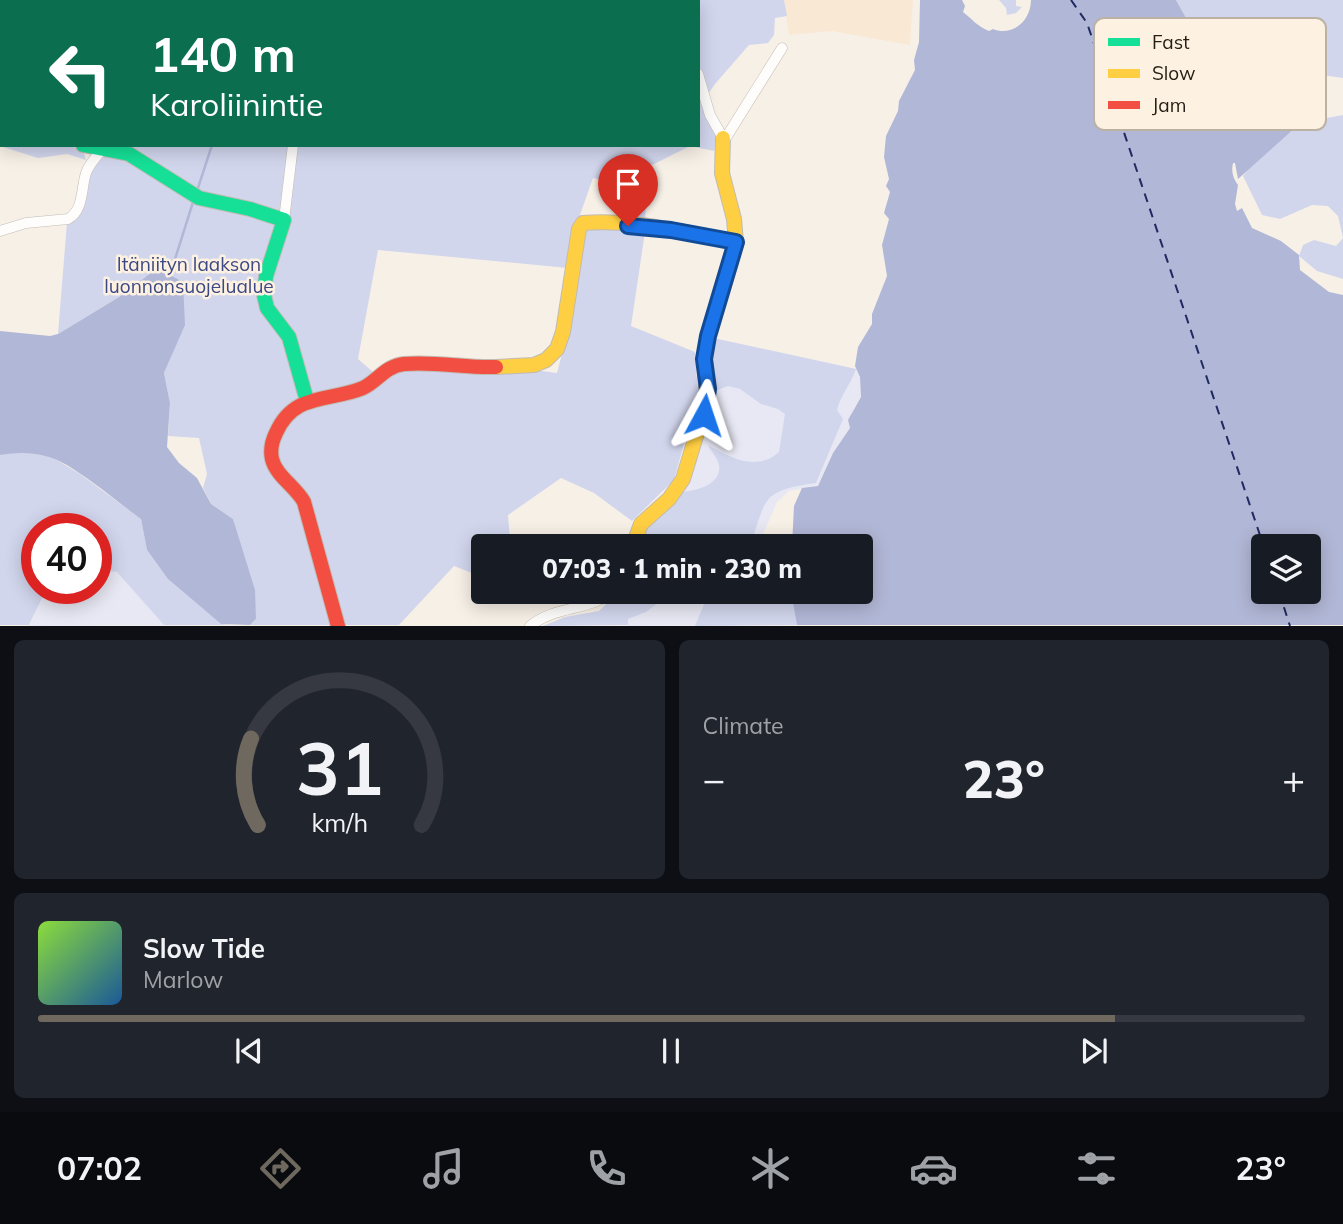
<!DOCTYPE html>
<meta charset="utf-8">
<style>
:root{--surface:#171b24;--page:#20242c;--text:#f1f3f6;--muted:#9ea1a6;--line:#363941;--accent:#6e685e}
body{margin:0;font-family:Mulish,sans-serif;background:var(--page);color:var(--text);height:100vh;display:flex;flex-direction:column;font-size:26px;white-space:nowrap}
*{box-sizing:border-box;margin:0}
p{font-size:23px;color:var(--muted)}
.icon{flex:none;width:38px;height:38px;fill:none;stroke:currentColor;stroke-width:2;stroke-linecap:round;stroke-linejoin:round}
.map{position:relative;height:626px;overflow:hidden}
.drawer{display:flex;flex-direction:column;gap:14px;padding:14px;background:#0d0f14;flex:1}
.drawer>*{flex:none}
.banner{position:absolute;left:0px;top:0px;width:700px;height:147px;box-shadow:0 4px 18px #0003;background:#0b6e4f;color:#fff;overflow:hidden}
.controls{position:absolute;left:1251px;top:534px;display:grid;gap:14px}
.controls a{display:grid;place-items:center;width:70px;height:70px;border-radius:7px;background:var(--surface);box-shadow:0 4px 18px #0003;font-size:35px}
.speed{position:absolute;left:21px;top:513px;display:flex;gap:14px;font-size:35px;font-weight:700;text-align:center}
.speed>*{display:grid;place-content:center;width:91px;height:91px;border-radius:50%;background:var(--surface);box-shadow:0 4px 18px #0003;line-height:1}
.speed .limit{border:10px solid #d22;background:#fff;color:#111}
.pin{position:absolute;display:grid;place-items:center;width:60px;height:60px;color:#fff;margin:-72px -30px;border-radius:50% 50% 50% 0;rotate:-45deg;box-shadow:0 0 7px #0007}
.pin .icon{rotate:45deg}
.me{position:absolute;width:77px;margin:-38px;rotate:5deg;stroke-linejoin:round;filter:drop-shadow(0 0 5px #0008)}
.turn{display:flex;align-items:center;gap:24px;height:147px;padding:0 35px;font-size:32px}
.turn .icon{width:91px;height:91px;stroke-width:2.5}
.turn b{display:block;font-size:49px;line-height:60px}
.big{font-size:52px;font-weight:800;line-height:1.1}
.drawer .card{flex:1;display:flex;flex-direction:column;justify-content:center;gap:10px;min-width:0;padding:0 24px;border-radius:10px;background:var(--page)}
.drawer .dial{align-items:center;gap:0}
.dial svg{height:182px;overflow:visible;fill:none;stroke:var(--line);stroke-width:7;stroke-linecap:round;text-anchor:middle}
.dial text{fill:var(--text);stroke:none}
.song{display:flex;align-items:center;gap:21px}
.cover{width:84px;height:84px;border-radius:10px;background:linear-gradient(135deg,hsl(90 70% 55%),hsl(210 70% 35%))}
.played{height:7px;border-radius:4px;background:linear-gradient(90deg,var(--accent) 85%,var(--line) 85%)}
.keys{display:flex;justify-content:space-around;direction:ltr}
.heat{display:flex;justify-content:space-between;align-items:center;font-size:38px;direction:ltr}
.drawer .tiles{flex:1;display:grid;gap:14px;grid-template-columns:1fr 1fr}
.card:last-child{grid-column:span 2}
.trip{position:absolute;left:471px;top:534px;width:402px;height:70px;border-radius:7px;background:var(--surface);box-shadow:0 4px 18px #0003;font-weight:800;line-height:70px;text-align:center}
.menu{display:flex;height:112px;justify-content:space-around;align-items:center;background:#090b0e;color:var(--muted)}
.menu .icon{width:49px;height:49px}
.menu .current{color:var(--accent)}
.menu b{font-size:32px;color:var(--text)}
.map>svg:first-child{display:block}
</style>
<div class="map">
<svg width="1343" height="626" viewBox="0 0 1343 626">
<rect width="100%" height="100%" fill="#f7f0e7"/>
<!-- built -->
<path fill="#f9e8d3" d="M784,0H913L910,45L832,31L789,35Z"/>
<!-- green -->
<path fill="#e7e8f3" d="M713,338L856,369L860,377L861,397L853,410L850,428L833,453L818,486L789,491L777,502L758,546H638L681,492Z
M122,505L221,624L230,625L29,626L47,588H96V528Z
M651,592H822L796,613L797,625L628,626L627,620L659,595Z"/>
<!-- forest -->
<path fill="#d2d6ed" d="M0,0H492L493,2H2V116Z
M677,0H784L787,16L775,18L774,35L768,43L749,45L715,84L706,97L698,64V2H675Z
M999,0H1016V6L1022,7L1016,13L1007,15L1006,8Z
M1176,0H1343V78L1315,74L1289,79L1250,58L1232,57L1227,49L1194,32Z
M698,93L705,116L717,136L714,151L690,146L648,167L645,222L619,220L625,184L593,178L575,229L568,268L378,250L358,359L381,379L392,370H534L557,373L568,331L583,230L587,226L645,232L631,326L695,352L698,393L674,480L632,521L594,493L561,478L508,515L510,539L505,546H483L482,577L454,566L399,625H250L256,619L233,519L211,504L203,488L207,474L199,438L168,436L170,403L164,373L184,325L157,269L124,294L58,334L67,222L102,145H698Z
M1343,115V279L1317,271L1299,256L1303,245L1314,240L1336,246L1343,238L1338,216L1328,206L1312,205L1280,219L1262,215L1243,176L1252,164L1306,118L1310,121Z
M0,125L2,145H66L83,150L86,160L67,154L38,158L0,146Z
M713,338L856,369C851,384 841,394 837,410L843,419L816,483C760,491 767,498 750,546L653,545L639,540L644,528L681,492C696,491 722,485 719,465C718,459 711,451 708,445C730,458 757,472 779,452L785,414L778,409L761,404L740,389L728,386L712,392L709,376Z
M19,451L52,457L80,474L141,519L147,550L168,579L221,624L230,625H164L117,572L96,569V528H37V588H47L29,625H0V455Z
M618,592H651L663,599L646,612L628,619V625L543,626L565,617L599,611Z
M709,592H756L761,603L793,602L797,625L695,626Z"/>
<!-- water -->
<path fill="#b1b7d6" fill-rule="evenodd" d="M920,0H962L965,6L963,12C972,19 978,27 989,31L993,29C1012,37 1031,21 1031,0H1176L1194,32L1188,48L1209,72L1232,61L1248,75L1269,122L1300,107L1308,111L1306,118L1238,179L1235,163H1233C1231,172 1233,178 1238,185L1235,204L1237,211L1242,208L1252,228L1281,241L1299,255L1300,270L1329,292L1343,295V625H797L791,592H861V546H792L794,506L802,488L818,486L833,453L850,428L848,420L861,397L860,377L855,366L858,347L872,324V314L887,276L882,245L889,219L884,213L890,192L886,186L889,179L884,157L886,136L898,111L899,101L915,70L914,60L919,42ZM1264,546H1309V592H1264Z
M157,268L183,282L185,325L164,373L170,403L167,447L179,463L197,478L211,504L233,519L255,590L256,619L250,625L221,624L168,579L147,550L141,519C120,504 72,463 49,457C32,452 17,452 0,455V331L50,336L58,334L124,294Z"/>
<g fill="none" stroke-linecap="round" stroke-linejoin="round">
<!-- stream -->
<path stroke="#b1b7d6" stroke-width="2.5" d="M322,2L323,1
M197,191L212,145
M170,275L194,199"/>
<!-- ferry -->
<path stroke="#202961" stroke-width="2" stroke-dasharray="9 7" stroke-linecap="butt" d="M1071,0L1087,23L1264,547
M1279,592L1290,626"/>
<defs>
<path id="street" d="M333,0L334,2
M504,0L506,2
M608,0L614,2
M564,2L567,0
M698,74L710,115L723,138L727,136L782,48
M0,120L2,121
M284,220L293,145
M0,231L26,223L68,219C84,210 81,188 86,173C89,164 96,157 102,150
M530,626C556,605 587,612 612,592"/>
<path id="fast" d="M83,145L129,154L199,198L250,209L284,220L266,276L264,295L267,308L289,337L307,401"/>
<path id="slow" d="M496,367L534,365L546,360L557,349L563,332L579,229L583,223C633,219 687,233 736,242
M633,546L641,524L669,499L683,479L707,400L704,359L708,336L736,242L734,219L722,173L723,138"/>
<path id="jam" d="M338,626L304,502C296,487 276,476 272,459C270,450 272,441 276,433C294,392 329,402 363,388C378,381 385,366 404,364C434,361 465,368 496,367"/>
</defs>
<!-- street casing -->
<use href="#street" stroke="#c2bbb3" stroke-width="11"/>
<!-- fast casing -->
<use href="#fast" stroke="#c2bbb3" stroke-width="16"/>
<!-- slow casing -->
<use href="#slow" stroke="#c2bbb3" stroke-width="16"/>
<!-- jam casing -->
<use href="#jam" stroke="#c2bbb3" stroke-width="16"/>
<!-- street -->
<use href="#street" stroke="#fefdfb" stroke-width="10"/>
<!-- fast -->
<use href="#fast" stroke="#16e098" stroke-width="14"/>
<!-- slow -->
<use href="#slow" stroke="#ffcf43" stroke-width="14"/>
<!-- jam -->
<use href="#jam" stroke="#f24e42" stroke-width="14"/>
</g>
<g fill="none" stroke-linecap="round" stroke-linejoin="round">
<defs>
<path id="route" d="M628,226L671,230L736,242L708,336L704,359L708,389L704,415"/>
</defs>
<!-- route casing -->
<use href="#route" stroke="#114b97" stroke-width="18"/>
<!-- route -->
<use href="#route" stroke="#1a73e8" stroke-width="12"/>
</g>
<g text-anchor="middle" dominant-baseline="central" stroke-width="5" stroke-linejoin="round" paint-order="stroke">
<!-- park labels -->
<g font-size="19" fill="#3d4985" stroke="#fdf1e1">
<text x="189" y="264">Itäniityn laakson<tspan x="189" dy="22">luonnonsuojelualue</tspan></text>
</g>
</g>
<!-- legend -->
<rect x="1094" y="18" width="232" height="112" rx="10" fill="#fdf1e1" stroke="#bcb2a4" stroke-width="2"/>
<rect x="1108" y="38" width="32" height="8" fill="#16e098"/>
<rect x="1108" y="69" width="32" height="9" fill="#ffcf43"/>
<rect x="1108" y="101" width="32" height="8" fill="#f24e42"/>
<g font-size="19" fill="#251e14">
<text x="1152" y="49">Fast</text>
<text x="1152" y="80">Slow</text>
<text x="1152" y="112">Jam</text>
</g>
</svg>
<div class="controls">
<a><svg class="icon" aria-label="layers" viewBox="0 0 24 24"><path d="M12 4l9 5-9 5-9-5zM3 14l9 5 9-5"/></svg></a>
</div>
<div class="speed"><div class="limit">40</div></div>
<div class="pin" style="left:628px;top:226px;background:#d93025"><svg class="icon" aria-label="arrive" viewBox="0 0 24 24"><path d="M6 21V4h12l-3 4 3 4H6"/></svg></div>
<svg class="me" style="left:704px;top:415px" viewBox="-20 -20 40 40"><path d="M0-17L14 15 0 8-14 15z" fill="#1a73e8" stroke="#fff" stroke-width="4"/></svg>
<div class="trip">07:03 · 1 min · 230 m</div>
<div class="banner">
<div class="turn"><svg class="icon" aria-label="left" viewBox="0 0 24 24"><path d="M17 20v-9H6M10 6l-5 5 5 5"/></svg><div><b>140 m</b>Karoliinintie</div></div>
</div>
</div>
<section class="drawer">
<div class="tiles">
<div class="card dial"><svg viewBox="0 0 100 80">
<path d="M14 69A42 42 0 1 1 86 69"/>
<path d="M14 69A42 42 0 0 1 11 31" stroke="#6e685e"/>
<text x="50" y="56" font-size="32" font-weight="700">31</text>
<text x="50" y="72" font-size="11">km/h</text>
</svg></div>
<div class="card"><p>Climate</p>
<div class="heat"><a>−</a><b class="big">23°</b><a>+</a></div>
</div>
<div class="card">
<div class="song"><i class="cover"></i><div><b>Slow Tide</b><p>Marlow</p></div></div>
<div class="played"></div>
<div class="keys"><svg class="icon" aria-label="previous" viewBox="0 0 24 24"><path d="M18 5L8 12l10 7zM5 5v14"/></svg><svg class="icon" aria-label="pause" viewBox="0 0 24 24"><path d="M8 5v14M16 5v14"/></svg><svg class="icon" aria-label="next" viewBox="0 0 24 24"><path d="M6 5l10 7-10 7zM19 5v14"/></svg></div>
</div>
</div>
</section>
<nav class="menu">
<b>07:02</b>
<svg class="icon current" aria-label="directions" viewBox="0 0 24 24"><path d="M12 3l9 9-9 9-9-9zM9 14v-3h6M13 9l2 2-2 2"/></svg>
<svg class="icon" aria-label="music" viewBox="0 0 24 24"><path d="M9 18V5l10-2v13"/><circle cx="6" cy="18" r="3"/><circle cx="16" cy="16" r="3"/></svg>
<svg class="icon" aria-label="phone" viewBox="0 0 24 24"><path d="M5 4h4l2 5-3 2q2 4 5 5l2-3 5 2v4C11 20 4 13 5 4z"/></svg>
<svg class="icon" aria-label="climate" viewBox="0 0 24 24"><path d="M12 3v18M4 7l16 10M4 17L20 7"/></svg>
<svg class="icon" aria-label="car" viewBox="0 0 24 24"><path d="M5 17H2v-5l4-1 3-4h7l3 4 3 1v5h-3M9 17h6M6 11h13"/><circle cx="7" cy="17" r="2"/><circle cx="17" cy="17" r="2"/></svg>
<svg class="icon" aria-label="filters" viewBox="0 0 24 24"><path d="M4 7h16M4 17h16"/><circle cx="9" cy="7" r="2"/><circle cx="15" cy="17" r="2"/></svg>
<b>23°</b>
</nav>
